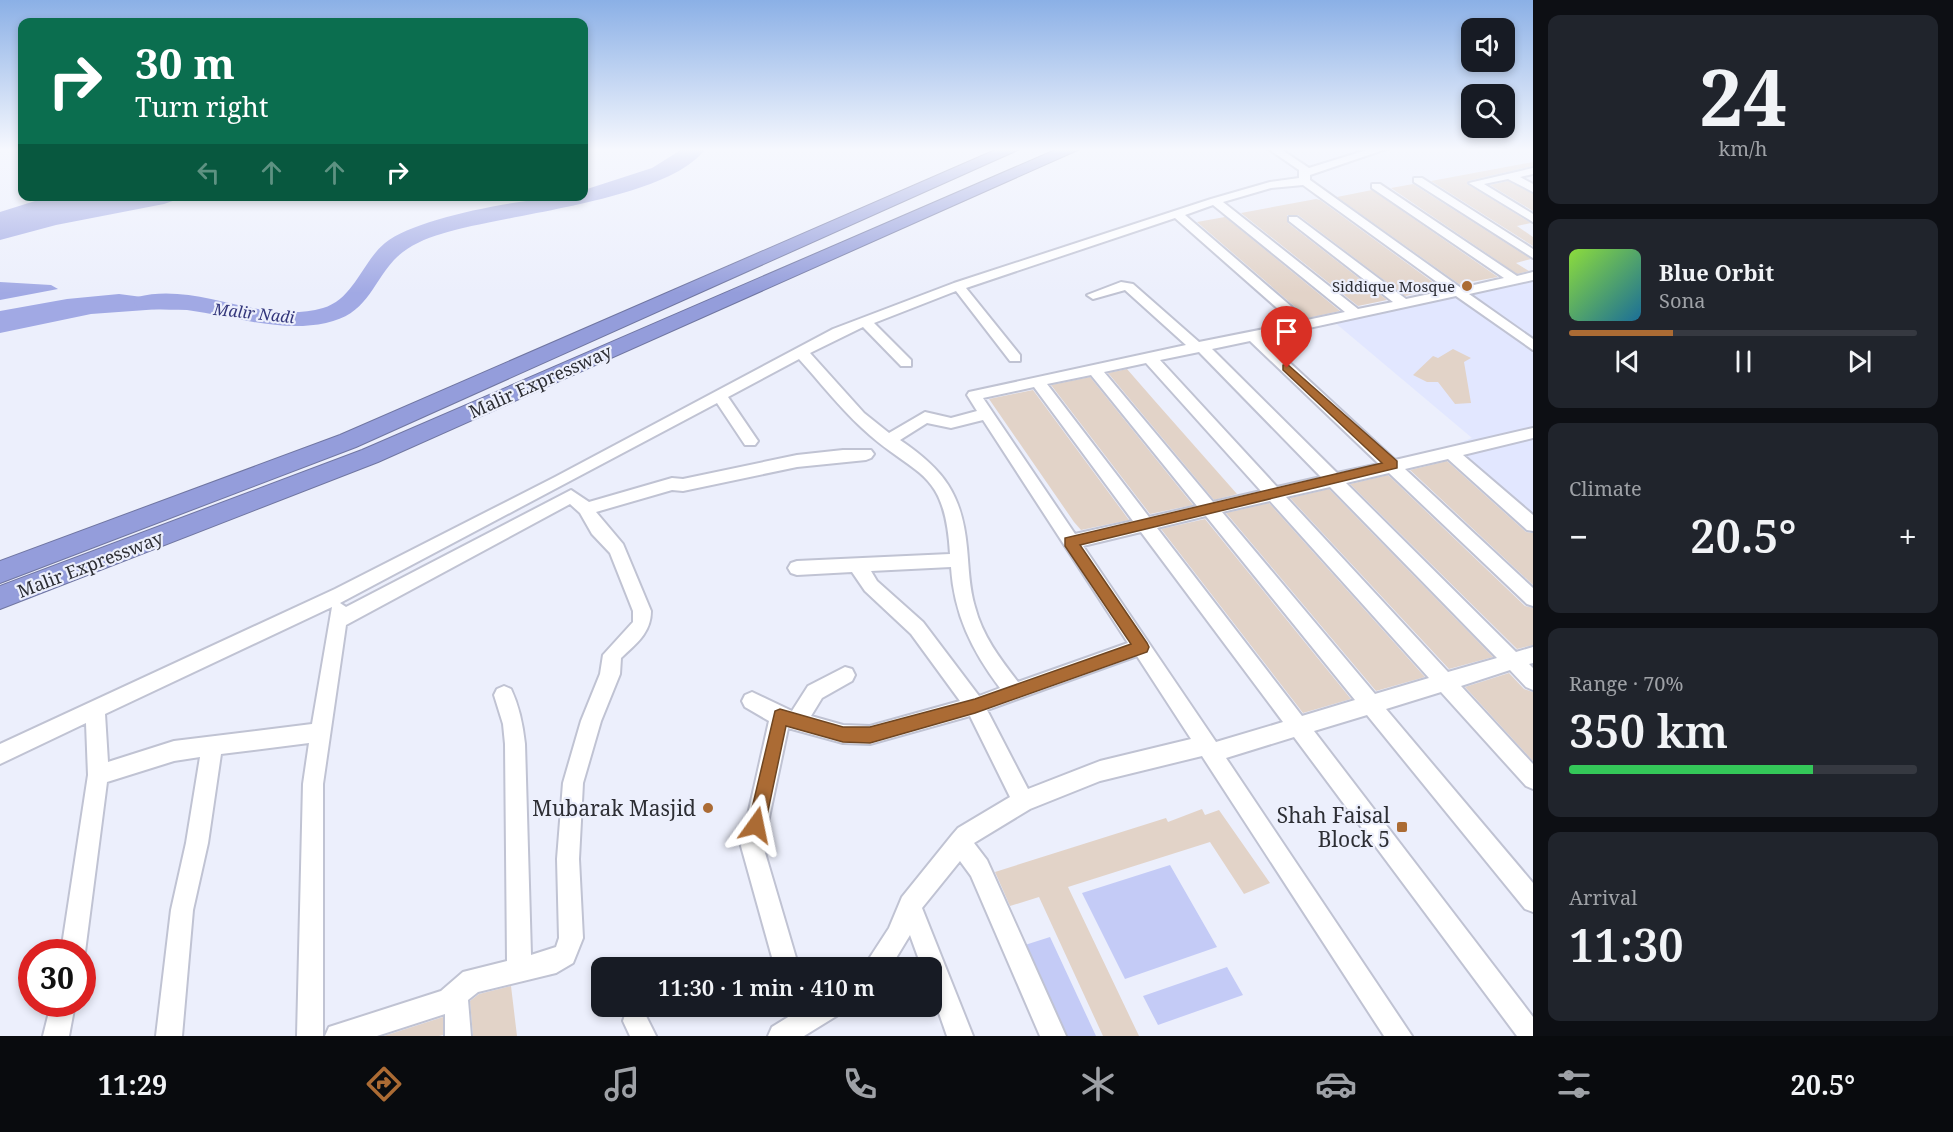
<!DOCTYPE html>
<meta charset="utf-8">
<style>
:root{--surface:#171b24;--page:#20242c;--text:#f1f3f6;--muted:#9ea1a6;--line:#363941;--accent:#ab6b34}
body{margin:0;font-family:"Noto Serif",serif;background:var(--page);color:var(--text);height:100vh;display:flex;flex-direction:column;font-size:22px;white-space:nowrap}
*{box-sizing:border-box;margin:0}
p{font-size:20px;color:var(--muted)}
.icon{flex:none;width:33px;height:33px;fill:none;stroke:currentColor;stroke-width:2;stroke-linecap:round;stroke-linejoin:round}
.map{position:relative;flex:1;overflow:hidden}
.side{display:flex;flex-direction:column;gap:15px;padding:15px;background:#0d0f14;width:420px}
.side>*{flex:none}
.banner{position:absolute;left:18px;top:18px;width:570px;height:183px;border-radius:12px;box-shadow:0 3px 9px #0003;background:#0b6e4f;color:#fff;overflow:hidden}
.controls{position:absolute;left:1461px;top:18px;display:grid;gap:12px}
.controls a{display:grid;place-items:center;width:54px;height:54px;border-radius:12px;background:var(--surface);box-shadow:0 3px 9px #0003;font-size:30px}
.speed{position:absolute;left:18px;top:939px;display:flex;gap:12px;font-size:30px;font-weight:700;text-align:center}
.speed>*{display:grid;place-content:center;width:78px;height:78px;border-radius:50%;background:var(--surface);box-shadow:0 3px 9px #0003;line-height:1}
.speed .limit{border:9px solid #d22;background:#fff;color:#111}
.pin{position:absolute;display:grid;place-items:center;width:51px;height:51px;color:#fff;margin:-62px -26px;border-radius:50% 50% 50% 0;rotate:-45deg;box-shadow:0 0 6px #0007}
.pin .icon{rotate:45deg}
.me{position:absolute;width:66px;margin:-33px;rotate:12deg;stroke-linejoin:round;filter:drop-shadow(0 0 4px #0008)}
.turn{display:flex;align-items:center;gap:21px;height:126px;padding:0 18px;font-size:27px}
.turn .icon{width:78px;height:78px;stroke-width:2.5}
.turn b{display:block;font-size:42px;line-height:51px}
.lanes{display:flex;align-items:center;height:57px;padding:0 18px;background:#0003;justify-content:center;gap:30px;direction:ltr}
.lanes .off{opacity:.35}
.big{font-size:45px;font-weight:600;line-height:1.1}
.side .card{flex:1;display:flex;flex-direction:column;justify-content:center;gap:9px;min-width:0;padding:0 21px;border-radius:12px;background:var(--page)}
.side .dial{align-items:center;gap:0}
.dial b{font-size:78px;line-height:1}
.song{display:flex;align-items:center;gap:18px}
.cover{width:72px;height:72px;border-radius:9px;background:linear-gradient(135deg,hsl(90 70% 55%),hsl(200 70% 35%))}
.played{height:6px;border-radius:3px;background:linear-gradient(90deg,var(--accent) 30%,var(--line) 30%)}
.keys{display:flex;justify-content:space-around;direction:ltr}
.heat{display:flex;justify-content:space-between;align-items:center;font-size:33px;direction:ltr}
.charge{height:9px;border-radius:4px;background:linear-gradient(90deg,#34c759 70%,var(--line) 0)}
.trip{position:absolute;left:591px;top:957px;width:351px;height:60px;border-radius:12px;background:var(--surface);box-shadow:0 3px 9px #0003;font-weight:600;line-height:60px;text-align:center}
.dock{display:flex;height:96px;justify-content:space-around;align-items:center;background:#090b0e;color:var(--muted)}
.dock .icon{width:42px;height:42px}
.dock .selected{color:var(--accent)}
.dock b{font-size:27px;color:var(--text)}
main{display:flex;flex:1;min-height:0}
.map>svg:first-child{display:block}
</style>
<main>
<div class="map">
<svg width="1533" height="1036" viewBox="0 0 1533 1036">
<rect width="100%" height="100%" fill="#eceffc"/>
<!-- built -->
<path fill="#e2e7ff" d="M1533,279V517L1452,446L1472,438L1333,321Z"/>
<!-- green -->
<path fill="#c4cbf6" d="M1170,865L1217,947L1125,979L1082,893Z
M1050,937L1096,1036H1066L1025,945Z
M1227,967L1243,995L1158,1025L1143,996Z"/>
<!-- water -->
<path fill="#a1a9e4" d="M51,196H184V197L164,204L56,225L0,240V212Z
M0,282L51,285L58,289L0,300Z
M119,294L188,303L160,309L91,314L0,333V311L67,299Z"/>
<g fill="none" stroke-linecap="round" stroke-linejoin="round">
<!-- river -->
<path fill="#a1a9e4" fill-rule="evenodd" d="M684,148H706C669,201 503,214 441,234C424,239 406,247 394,260C370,287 367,314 326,323C279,333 234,316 187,310C170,309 154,311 137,307L134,302L137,297C199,281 262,326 323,308C354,299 362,262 385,243C420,215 538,196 584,196V190L652,168Z"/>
</g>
<!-- building -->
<path fill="#e2d3c8" d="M1533,162V166L1468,181L1467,184L1531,223L1517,226L1533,237V246L1431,181Z
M1508,181L1533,194V211L1490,185Z
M1413,184L1531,259L1516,263L1529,271L1517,274L1391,188Z
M1372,190L1498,277L1459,284L1337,197Z
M1316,199L1320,200L1441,288L1405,296L1298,215H1287L1288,223L1387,300L1358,306L1241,213Z
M1225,217L1340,311L1308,318L1197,222Z
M1453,349L1471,358L1464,362L1471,403L1455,404L1438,382H1427L1413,375L1433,356L1438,358Z
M1127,369L1154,400L1237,494L1214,500L1108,373Z
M1090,377L1193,505L1150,514L1051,385Z
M1033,390L1129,520L1081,530L1074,522L989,399Z
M1447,461L1526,532L1533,533V585L1410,470Z
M1388,475L1525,606L1533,608V645L1517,649L1350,484Z
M1329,489L1493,657L1449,669L1290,498Z
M1269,503L1425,677L1376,691L1226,513Z
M1205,519L1351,699L1303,713L1161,529Z
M1509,673L1524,689L1533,692V761L1465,687Z
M1202,809L1205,815L1219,810L1270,883L1244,894L1210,842L1068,887L1139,1036H1103L1039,897L1010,906L995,872L1166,818L1168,822Z
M511,986L517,1036H473L470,1001L479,994Z
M443,1017V1035L439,1036H384Z"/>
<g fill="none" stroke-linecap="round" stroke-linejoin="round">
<defs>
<path id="minor" d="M1267,148H1279L1309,168L1373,148H1389L1310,175V180L1461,288L1504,278L1372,188V184H1380L1517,276L1533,272V280L1469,294L1533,339V350L1456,296L1263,338L1395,460L1533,428V438L1463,455L1533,515V531L1527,530L1448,459L1405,469L1533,588V606L1527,604L1389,473L1346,483L1516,652L1533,647V663L1529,664L1533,668V690L1526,687L1510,670L1461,686L1533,764V789L1526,786L1441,692L1386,709L1533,883V912L1525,909L1367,715L1314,731L1533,1017V1036H1517L1294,737L1226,758L1412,1036H1384L1202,756L1100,781L1030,809L974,843L987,860L1066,1036H1040L971,876L960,861L922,908L973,1036H947L932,993V968H922L910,935L890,968H863L889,928L902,897L952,835L958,828L1010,797L970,716L870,744L843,743L788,728L763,846L799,968H775L741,846L769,721L745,707L742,701L745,695L752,692L792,711L808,686L845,667L852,669L855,675L852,681L822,698L811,716L843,725L870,726L960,701L911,634L865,591L852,572L797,575L791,573L788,568L791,563L797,561L950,554C945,466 915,478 862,428C839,407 820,382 799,359L728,397L758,441L755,445H745L717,403L340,603L346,607L571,490L589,502L672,478L683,479L797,455L843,450H871L874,454L871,458L866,460L797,467L683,491L672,490L596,512L623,544L651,611C651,633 636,644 621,658L620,674L601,721L583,783L579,859L583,938L573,963L556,973L478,992L468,1000L471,1036H445V1014L377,1036H325L329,1027L441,991L463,972L507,961L505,744L503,724L494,695L497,689L504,686L511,689C519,706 523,725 525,744L531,955L556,947L559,938L557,859L563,783L581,721L600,674L603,655L633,622V611L610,553L592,534L580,513L570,504L346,625L323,784V1036H297L303,784L309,743L221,754L208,843L193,910L182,1036H156L171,910L186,843L200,757L174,761L107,782L85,952L82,958V952H61L88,775L86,723L0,764V744L335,589L555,477L833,329L954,283L1211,199L1270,182L1299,178V170ZM1303,185L1448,290L1406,299L1297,217H1289V221L1393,302L1358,309L1223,202L1271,188ZM1213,205L1345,312L1307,320L1185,215ZM1175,218L1294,323L1199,342L1133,284L1121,282L1087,295L1093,299L1125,290L1186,345L969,392L967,395L977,411L951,418L925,412L889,433L864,413L810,353L863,327L901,366H911V360L874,323L956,291L1010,361H1020V355L966,288ZM1250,341L1379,464L1337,473L1212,349ZM1199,352L1321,477L1277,487L1160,360ZM1146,363L1261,491L1213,502L1104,372ZM1091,375L1197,506L1149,517L1047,384ZM1034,387L1133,521L1075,534L983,398ZM983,420L1128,643L1018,682C1000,659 982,635 975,607C969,588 969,568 967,548C962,494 944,470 900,440L927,423L951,428ZM1330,487L1497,658L1448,672L1286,497ZM1270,501L1429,678L1375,694L1222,512ZM1206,516L1355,700L1302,716L1157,528ZM1141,532L1283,722L1216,742L1083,546ZM951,567C954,614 972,651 1000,688L979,696L923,622L877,581L871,571ZM332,607L312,724L174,741L108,762L105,714ZM1137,656L1191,739L1100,761L1028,789L987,710Z
M1533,168V174L1520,177L1533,184V192L1508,179L1484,184L1533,214V222L1469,183Z
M1414,178H1422L1533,249V258L1414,182Z
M51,1004H75L69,1036H43Z
M806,1006H841L838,1015L804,1036H768L772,1027Z
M635,1009L644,1012L656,1036H630L623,1021L626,1012Z"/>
<path id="highway" d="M1000,148H1022L356,447L0,583V561L340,435Z
M1060,148H1082L378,462L0,609V586L362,450Z"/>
</defs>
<!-- minor casing -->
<use href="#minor" stroke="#c0c3d3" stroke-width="4"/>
<!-- highway casing -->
<use href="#highway" stroke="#7076a1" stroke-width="2"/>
<!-- minor -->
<use href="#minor" fill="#fff" fill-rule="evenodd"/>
<!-- highway -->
<use href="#highway" fill="#949ddb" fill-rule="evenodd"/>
</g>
<!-- sky -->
<linearGradient id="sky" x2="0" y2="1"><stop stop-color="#8bb0e6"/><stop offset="0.51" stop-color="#f6f8fe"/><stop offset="1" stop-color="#f6f8fe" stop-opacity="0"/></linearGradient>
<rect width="1533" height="293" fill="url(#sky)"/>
<!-- route -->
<path fill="#ab6b34" stroke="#6f4622" stroke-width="1.5" d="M1287,364L1397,461V468L1080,545L1147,643L1149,647L1147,652L975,713L870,743L843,742L786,726L765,825L763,831L756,834L750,831L748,825L775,711L780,709L843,727H870L975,699L1131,644L1065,546V538L1382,463L1283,370V365Z"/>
<!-- markers -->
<g fill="#ab6b34" stroke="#eceffc" stroke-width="2">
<circle cx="1467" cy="286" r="6"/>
<circle cx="708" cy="808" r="6"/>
<rect x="1396" y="821" width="12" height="12" rx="3"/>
</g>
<g text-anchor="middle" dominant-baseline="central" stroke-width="4.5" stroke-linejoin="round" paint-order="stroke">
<!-- far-poi labels -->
<g font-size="15" fill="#2d2e34" stroke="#eceffc" text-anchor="end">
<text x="1455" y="286">Siddique Mosque</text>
</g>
<!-- far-water labels -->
<g font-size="16" font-style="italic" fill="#34377c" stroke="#eceffc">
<text transform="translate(254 313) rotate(6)">Malir Nadi</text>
</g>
<!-- street labels -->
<g font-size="18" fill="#2d2e34" stroke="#eceffc">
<text transform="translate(540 381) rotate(-24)">Malir Expressway</text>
<text transform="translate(90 564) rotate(-21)">Malir Expressway</text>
</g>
<!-- near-poi labels -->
<g font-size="21" fill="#2d2e34" stroke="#eceffc" text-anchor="end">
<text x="696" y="808">Mubarak Masjid</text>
<text x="1390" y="815">Shah Faisal<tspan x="1390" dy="24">Block 5</tspan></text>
</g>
</g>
</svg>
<div class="controls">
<a><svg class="icon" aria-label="sound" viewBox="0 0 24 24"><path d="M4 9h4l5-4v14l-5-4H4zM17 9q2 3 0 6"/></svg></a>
<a><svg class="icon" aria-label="search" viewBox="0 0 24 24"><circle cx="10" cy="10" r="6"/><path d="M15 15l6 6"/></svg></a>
</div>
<div class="speed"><div class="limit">30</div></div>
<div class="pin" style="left:1287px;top:368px;background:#d93025"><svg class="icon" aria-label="arrive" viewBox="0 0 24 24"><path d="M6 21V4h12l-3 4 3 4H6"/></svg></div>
<svg class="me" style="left:756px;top:825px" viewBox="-20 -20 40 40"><path d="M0-17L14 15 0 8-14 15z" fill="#ab6b34" stroke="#fff" stroke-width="4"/></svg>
<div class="trip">11:30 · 1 min · 410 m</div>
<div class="banner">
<div class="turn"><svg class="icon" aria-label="right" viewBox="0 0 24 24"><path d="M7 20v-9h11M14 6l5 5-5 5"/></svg><div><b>30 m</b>Turn right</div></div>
<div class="lanes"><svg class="icon off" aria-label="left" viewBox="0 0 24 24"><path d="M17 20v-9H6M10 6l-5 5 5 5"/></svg><svg class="icon off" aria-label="ahead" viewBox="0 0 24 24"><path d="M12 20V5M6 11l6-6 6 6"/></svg><svg class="icon off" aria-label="ahead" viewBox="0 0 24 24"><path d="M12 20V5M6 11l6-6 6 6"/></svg><svg class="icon" aria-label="right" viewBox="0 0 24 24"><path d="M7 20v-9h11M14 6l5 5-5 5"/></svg></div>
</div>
</div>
<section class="side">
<div class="card dial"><b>24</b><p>km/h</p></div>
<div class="card">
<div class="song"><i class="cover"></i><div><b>Blue Orbit</b><p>Sona</p></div></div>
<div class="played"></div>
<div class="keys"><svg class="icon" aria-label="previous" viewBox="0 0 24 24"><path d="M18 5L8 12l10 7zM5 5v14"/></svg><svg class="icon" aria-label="pause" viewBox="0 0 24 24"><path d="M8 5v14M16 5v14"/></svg><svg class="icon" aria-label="next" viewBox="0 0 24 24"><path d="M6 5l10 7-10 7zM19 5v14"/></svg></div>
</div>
<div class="card"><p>Climate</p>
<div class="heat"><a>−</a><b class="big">20.5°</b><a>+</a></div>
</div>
<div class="card"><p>Range · 70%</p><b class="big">350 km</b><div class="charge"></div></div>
<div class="card"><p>Arrival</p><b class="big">11:30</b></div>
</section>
</main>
<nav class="dock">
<b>11:29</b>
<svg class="icon selected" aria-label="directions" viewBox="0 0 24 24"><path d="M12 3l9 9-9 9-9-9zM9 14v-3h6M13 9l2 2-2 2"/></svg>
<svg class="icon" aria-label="music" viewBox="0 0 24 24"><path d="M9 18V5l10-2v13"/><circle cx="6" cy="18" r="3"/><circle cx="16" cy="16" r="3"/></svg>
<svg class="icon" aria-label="phone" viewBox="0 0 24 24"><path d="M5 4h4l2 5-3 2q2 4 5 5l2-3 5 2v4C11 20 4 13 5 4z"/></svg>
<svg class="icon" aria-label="climate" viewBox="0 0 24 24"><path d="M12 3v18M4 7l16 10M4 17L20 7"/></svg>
<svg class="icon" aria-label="car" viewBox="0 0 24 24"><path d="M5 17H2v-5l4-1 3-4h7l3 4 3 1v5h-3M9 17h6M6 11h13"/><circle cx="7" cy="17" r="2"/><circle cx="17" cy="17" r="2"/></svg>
<svg class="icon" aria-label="filters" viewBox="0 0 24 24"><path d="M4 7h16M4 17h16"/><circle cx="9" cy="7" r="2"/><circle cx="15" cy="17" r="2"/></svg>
<b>20.5°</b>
</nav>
